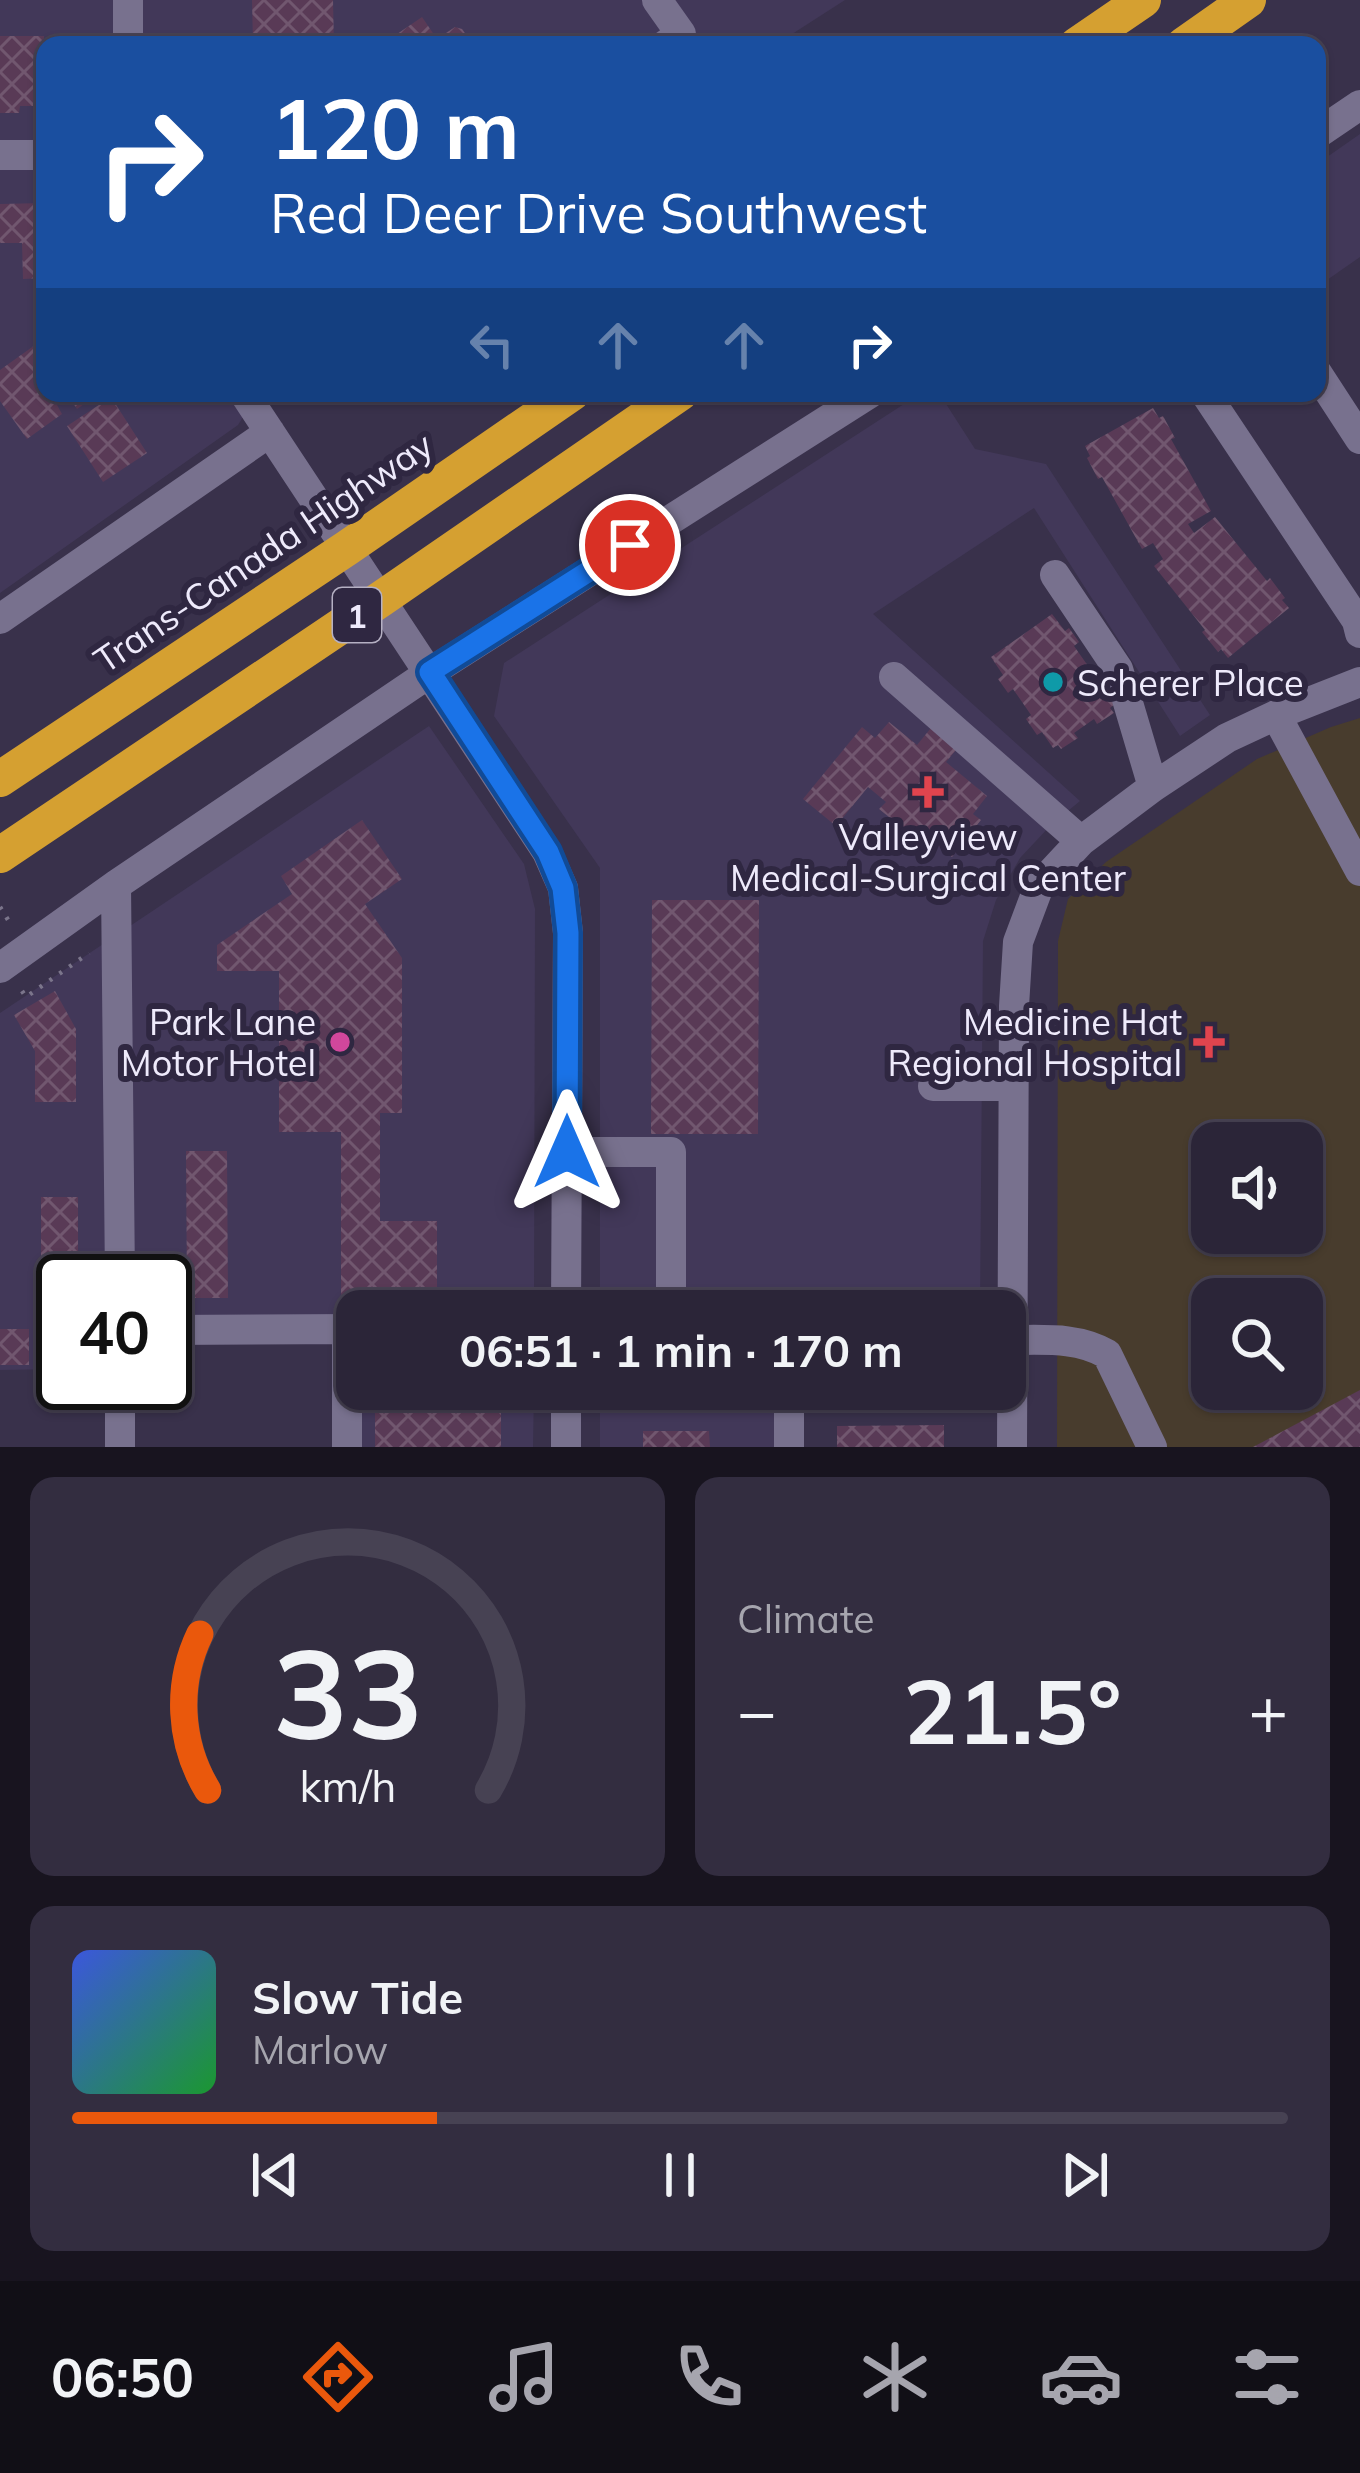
<!DOCTYPE html>
<meta charset="utf-8">
<style>
:root{--surface:#2b2538;--page:#332d40;--text:#f1f3f6;--muted:#a6a5ae;--line:#474253;--accent:#ea580c}
body{margin:0;font-family:Mulish,sans-serif;background:var(--page);color:var(--text);height:100vh;display:flex;flex-direction:column;font-size:45px;white-space:nowrap}
*{box-sizing:border-box;margin:0}
p{font-size:39px;color:var(--muted)}
.icon{flex:none;width:66px;height:66px;fill:none;stroke:currentColor;stroke-width:2;stroke-linecap:round;stroke-linejoin:round}
.map{position:relative;height:1447px;overflow:hidden}
.details{display:flex;flex-direction:column;gap:30px;padding:30px;background:#18141f;flex:1}
.details>*{flex:none}
.top-card{position:absolute;left:36px;top:36px;width:1290px;height:366px;border-radius:24px;box-shadow:0 3px 9px #0004,0 0 0 3px var(--line);background:#1a4fa0;color:#fff;overflow:hidden}
.tools{position:absolute;left:1191px;top:1122px;display:grid;gap:24px}
.tools a{display:grid;place-items:center;width:132px;height:132px;border-radius:24px;background:var(--surface);box-shadow:0 3px 9px #0004,0 0 0 3px var(--line);font-size:60px}
.speed{position:absolute;left:36px;top:1254px;display:flex;gap:24px;font-size:60px;font-weight:700;text-align:center}
.speed>*{display:grid;place-content:center;width:156px;height:156px;border-radius:50%;background:var(--surface);box-shadow:0 3px 9px #0004,0 0 0 3px var(--line);line-height:1}
.speed .limit{border:6px solid #111;border-radius:18px;background:#fff;color:#111}
.pin{position:absolute;display:grid;place-items:center;width:102px;height:102px;color:#fff;margin:-51px;border:6px solid #fff;border-radius:50%;box-shadow:0 3px 12px #0007}
.me{position:absolute;width:132px;margin:-66px;rotate:0deg;stroke-linejoin:round;filter:drop-shadow(0 0 9px #0008)}
.turn{display:flex;align-items:center;gap:42px;height:252px;padding:0 36px;font-size:54px}
.turn .icon{width:156px;height:156px;stroke-width:2.5}
.turn b{display:block;font-size:84px;line-height:102px}
.lanes{display:flex;align-items:center;height:114px;padding:0 36px;background:#0003;justify-content:center;gap:60px;direction:ltr}
.lanes .off{opacity:.35}
.big{font-size:90px;font-weight:700;line-height:1.1}
.details .card{flex:1;display:flex;flex-direction:column;justify-content:center;gap:18px;min-width:0;padding:0 42px;border-radius:24px;background:var(--page)}
.details .dial{align-items:center;gap:0}
.dial svg{height:312px;overflow:visible;fill:none;stroke:var(--line);stroke-width:7;stroke-linecap:round;text-anchor:middle}
.dial text{fill:var(--text);stroke:none}
.song{display:flex;align-items:center;gap:36px}
.cover{width:144px;height:144px;border-radius:18px;background:linear-gradient(135deg,hsl(230 70% 55%),hsl(130 70% 35%))}
.played{height:12px;border-radius:6px;background:linear-gradient(90deg,var(--accent) 30%,var(--line) 30%)}
.keys{display:flex;justify-content:space-around;direction:ltr}
.heat{display:flex;justify-content:space-between;align-items:center;font-size:66px;direction:ltr}
.details .tiles{flex:1;display:grid;gap:30px;grid-template-columns:1fr 1fr}
.card:last-child{grid-column:span 2}
.trip{position:absolute;left:336px;top:1290px;width:690px;height:120px;border-radius:24px;background:var(--surface);box-shadow:0 3px 9px #0004,0 0 0 3px var(--line);font-weight:700;line-height:120px;text-align:center}
.dock{display:flex;height:192px;justify-content:space-around;align-items:center;background:#110f16;color:var(--muted)}
.dock .icon{width:84px;height:84px}
.dock .current{color:var(--accent)}
.dock b{font-size:54px;color:var(--text)}
.map>svg:first-child{display:block}
</style>
<div class="map">
<svg width="1360" height="1447" viewBox="0 0 1360 1447">
<defs>
<pattern id="building-cross-hatch" width="8" height="8" patternUnits="userSpaceOnUse" patternTransform="scale(3)"><rect width="8" height="8" fill="#593a56"/><path d="M0 0l8 8M0 8l8-8" fill="none" stroke="#71576f"/></pattern>
</defs>
<rect width="100%" height="100%" fill="#39314b"/>
<!-- built -->
<path fill="#423859" d="M0,0H845L775,45H45V393H258L238,425L0,593Z
M1360,134V257L1317,287V164Z
M921,393H939L975,449L1046,464L1210,715L1180,736L1034,508L873,614L1080,801L1051,825L1020,858L996,900L983,941L980,1311H600V868L494,716L504,663Z
M429,726L524,864L535,909L534,1311H357V1389H534L533,1447H338L337,1339L165,1340V1281H63V1369L0,1370V1013Z
M600,1389H979V1399L800,1398V1447H600Z"/>
<!-- medical -->
<path fill="#483c2d" fill-rule="evenodd" d="M1360,718V1447H1057L1058,941L1068,899L1106,862L1257,759L1331,727ZM1212,1143H1302V1233H1212ZM1212,1299H1302V1389H1212Z"/>
<!-- building -->
<path fill="url(#building-cross-hatch)" d="M252,0H333L334,45H253Z
M422,17L437,39L455,27L462,29L467,36L466,45H381Z
M0,36H44V84H38L37,106H20L19,113H0Z
M45,203V278L23,279L22,243H0V204Z
M42,340L45,345V393H100L77,409L69,397L57,405L62,414L27,439L0,401V370Z
M111,397L147,453L103,482L67,426Z
M1153,408L1159,418L1163,416L1175,438L1171,439L1211,511L1188,524L1194,533L1215,517L1267,581L1270,578L1285,598L1282,600L1289,608L1228,658L1221,649L1218,652L1202,632L1205,630L1154,566L1163,559L1153,543L1142,549L1102,477L1098,479L1087,458L1090,456L1085,446Z
M1052,614L1065,631L1069,628L1079,642L1074,646L1093,673L1097,669L1109,685L1104,688L1115,704L1110,708L1114,713L1097,724L1094,719L1074,733L1078,738L1061,749L1058,745L1053,748L1042,732L1037,735L1026,719L1031,715L1013,689L1008,693L998,679L1003,675L991,657Z
M889,722L917,745L935,723L961,744L946,762L987,796L973,814L981,820L952,857L918,829L912,836L903,829L895,839L881,827L889,817L879,809L886,802L868,787L836,826L803,799L862,727L875,738Z
M362,820L402,879L365,904L402,958V1113H380V1221H437V1296H341V1132H279V971H217V945L292,894L281,876Z
M652,900H759L758,1134H651Z
M55,991L76,1029V1102H35V1051L14,1015Z
M186,1151H227L228,1298H187Z
M41,1197H78V1281H63V1333H41Z
M0,1329H29V1365H0Z
M375,1389H501V1447H375Z
M1360,1390V1447H1253Z
M944,1425V1447H837V1426Z
M643,1431H709L710,1447H643Z"/>
<g fill="none" stroke-linecap="round" stroke-linejoin="round">
<!-- path -->
<path stroke="#7b758b" stroke-width="4.5" stroke-dasharray="3 9" stroke-linecap="butt" d="M0,907L10,923
M22,991L26,997L89,953"/>
<!-- minor -->
<path stroke="#78718e" stroke-width="30" d="M128,0V45
M657,0L681,34L665,45
M1317,134L1360,105
M0,155H45
M1317,373L1360,439
M244,393L547,852L563,888L568,933L566,1311
M1205,393L1357,621L1360,633
M1055,575L1118,669L1153,787
M0,619L270,432
M894,677L1081,841
M1276,715L1360,871
M116,885L120,1281
M0,968L116,885L431,672L870,393
M933,1086H1013
M567,1152H671V1311
M165,1330L357,1329
M1012,1340C1045,1340 1078,1337 1107,1354L1152,1447
M120,1447V1383
M347,1447V1329
M566,1447V1389
M789,1447V1389
M1012,1447L1014,1006L1018,942L1039,886L1081,841L1153,787L1227,738L1276,715L1360,682"/>
<!-- highway -->
<path stroke="#d5a031" stroke-width="36" d="M1077,45L1143,0
M1184,45L1248,0
M0,779L347,548L572,393
M0,855L381,599L680,393"/>
</g>
<g fill="none" stroke-linecap="round" stroke-linejoin="round">
<defs>
<path id="route" d="M567,1152L568,933L563,888L548,852L430,672L630,545"/>
</defs>
<!-- route casing -->
<use href="#route" stroke="#114b97" stroke-width="30"/>
<!-- route -->
<use href="#route" stroke="#1a73e8" stroke-width="21"/>
</g>
<!-- markers -->
<circle fill="#0f9aa8" stroke="#2f2741" stroke-width="4.5" cx="1053" cy="682" r="12"/>
<g fill="#e0444e" stroke="#2f2741" stroke-width="4.5">
<path d="M922 774h12v12h12v12h-12v12h-12v-12h-12v-12h12z"/>
<path d="M1203 1024h12v12h12v12h-12v12h-12v-12h-12v-12h12z"/>
</g>
<circle fill="#d1479c" stroke="#2f2741" stroke-width="4.5" cx="340" cy="1042" r="12"/>
<g text-anchor="middle" dominant-baseline="central" stroke-width="12" stroke-linejoin="round" paint-order="stroke">
<!-- shield labels -->
<rect fill="#2f2741" stroke="#b5b0c3" stroke-width="3" x="333" y="588" width="48" height="54" rx="9"/>
<g font-size="33" font-weight="bold" fill="#eeeafb">
<text x="357" y="615">1</text>
</g>
<!-- street labels -->
<g font-size="36" fill="#eeeafb" stroke="#2f2741">
<text transform="translate(263 552) rotate(-34)">Trans-Canada Highway</text>
</g>
<!-- poi labels -->
<g font-size="36" fill="#eeeafb" stroke="#2f2741" text-anchor="end">
<text x="1077" y="682" text-anchor="start">Scherer Place</text>
<text x="928" y="836" text-anchor="middle">Valleyview<tspan x="928" dy="41">Medical-Surgical Center</tspan></text>
<text x="316" y="1021">Park Lane<tspan x="316" dy="41">Motor Hotel</tspan></text>
<text x="1182" y="1021">Medicine Hat<tspan x="1182" dy="41">Regional Hospital</tspan></text>
</g>
</g>
</svg>
<div class="tools">
<a><svg class="icon" aria-label="sound" viewBox="0 0 24 24"><path d="M4 9h4l5-4v14l-5-4H4zM17 9q2 3 0 6"/></svg></a>
<a><svg class="icon" aria-label="search" viewBox="0 0 24 24"><circle cx="10" cy="10" r="6"/><path d="M15 15l6 6"/></svg></a>
</div>
<div class="speed"><div class="limit">40</div></div>
<div class="pin" style="left:630px;top:545px;background:#d93025"><svg class="icon" aria-label="arrive" viewBox="0 0 24 24"><path d="M6 21V4h12l-3 4 3 4H6"/></svg></div>
<svg class="me" style="left:567px;top:1152px" viewBox="-20 -20 40 40"><path d="M0-17L14 15 0 8-14 15z" fill="#1a73e8" stroke="#fff" stroke-width="4"/></svg>
<div class="trip">06:51 · 1 min · 170 m</div>
<div class="top-card">
<div class="turn"><svg class="icon" aria-label="right" viewBox="0 0 24 24"><path d="M7 20v-9h11M14 6l5 5-5 5"/></svg><div><b>120 m</b>Red Deer Drive Southwest</div></div>
<div class="lanes"><svg class="icon off" aria-label="left" viewBox="0 0 24 24"><path d="M17 20v-9H6M10 6l-5 5 5 5"/></svg><svg class="icon off" aria-label="ahead" viewBox="0 0 24 24"><path d="M12 20V5M6 11l6-6 6 6"/></svg><svg class="icon off" aria-label="ahead" viewBox="0 0 24 24"><path d="M12 20V5M6 11l6-6 6 6"/></svg><svg class="icon" aria-label="right" viewBox="0 0 24 24"><path d="M7 20v-9h11M14 6l5 5-5 5"/></svg></div>
</div>
</div>
<section class="details">
<div class="tiles">
<div class="card dial"><svg viewBox="0 0 100 80">
<path d="M14 69A42 42 0 1 1 86 69"/>
<path d="M14 69A42 42 0 0 1 12 29" stroke="#ea580c"/>
<text x="50" y="56" font-size="32" font-weight="700">33</text>
<text x="50" y="72" font-size="11">km/h</text>
</svg></div>
<div class="card"><p>Climate</p>
<div class="heat"><a>−</a><b class="big">21.5°</b><a>+</a></div>
</div>
<div class="card">
<div class="song"><i class="cover"></i><div><b>Slow Tide</b><p>Marlow</p></div></div>
<div class="played"></div>
<div class="keys"><svg class="icon" aria-label="previous" viewBox="0 0 24 24"><path d="M18 5L8 12l10 7zM5 5v14"/></svg><svg class="icon" aria-label="pause" viewBox="0 0 24 24"><path d="M8 5v14M16 5v14"/></svg><svg class="icon" aria-label="next" viewBox="0 0 24 24"><path d="M6 5l10 7-10 7zM19 5v14"/></svg></div>
</div>
</div>
</section>
<nav class="dock">
<b>06:50</b>
<svg class="icon current" aria-label="directions" viewBox="0 0 24 24"><path d="M12 3l9 9-9 9-9-9zM9 14v-3h6M13 9l2 2-2 2"/></svg>
<svg class="icon" aria-label="music" viewBox="0 0 24 24"><path d="M9 18V5l10-2v13"/><circle cx="6" cy="18" r="3"/><circle cx="16" cy="16" r="3"/></svg>
<svg class="icon" aria-label="phone" viewBox="0 0 24 24"><path d="M5 4h4l2 5-3 2q2 4 5 5l2-3 5 2v4C11 20 4 13 5 4z"/></svg>
<svg class="icon" aria-label="climate" viewBox="0 0 24 24"><path d="M12 3v18M4 7l16 10M4 17L20 7"/></svg>
<svg class="icon" aria-label="car" viewBox="0 0 24 24"><path d="M5 17H2v-5l4-1 3-4h7l3 4 3 1v5h-3M9 17h6M6 11h13"/><circle cx="7" cy="17" r="2"/><circle cx="17" cy="17" r="2"/></svg>
<svg class="icon" aria-label="filters" viewBox="0 0 24 24"><path d="M4 7h16M4 17h16"/><circle cx="9" cy="7" r="2"/><circle cx="15" cy="17" r="2"/></svg>
</nav>
